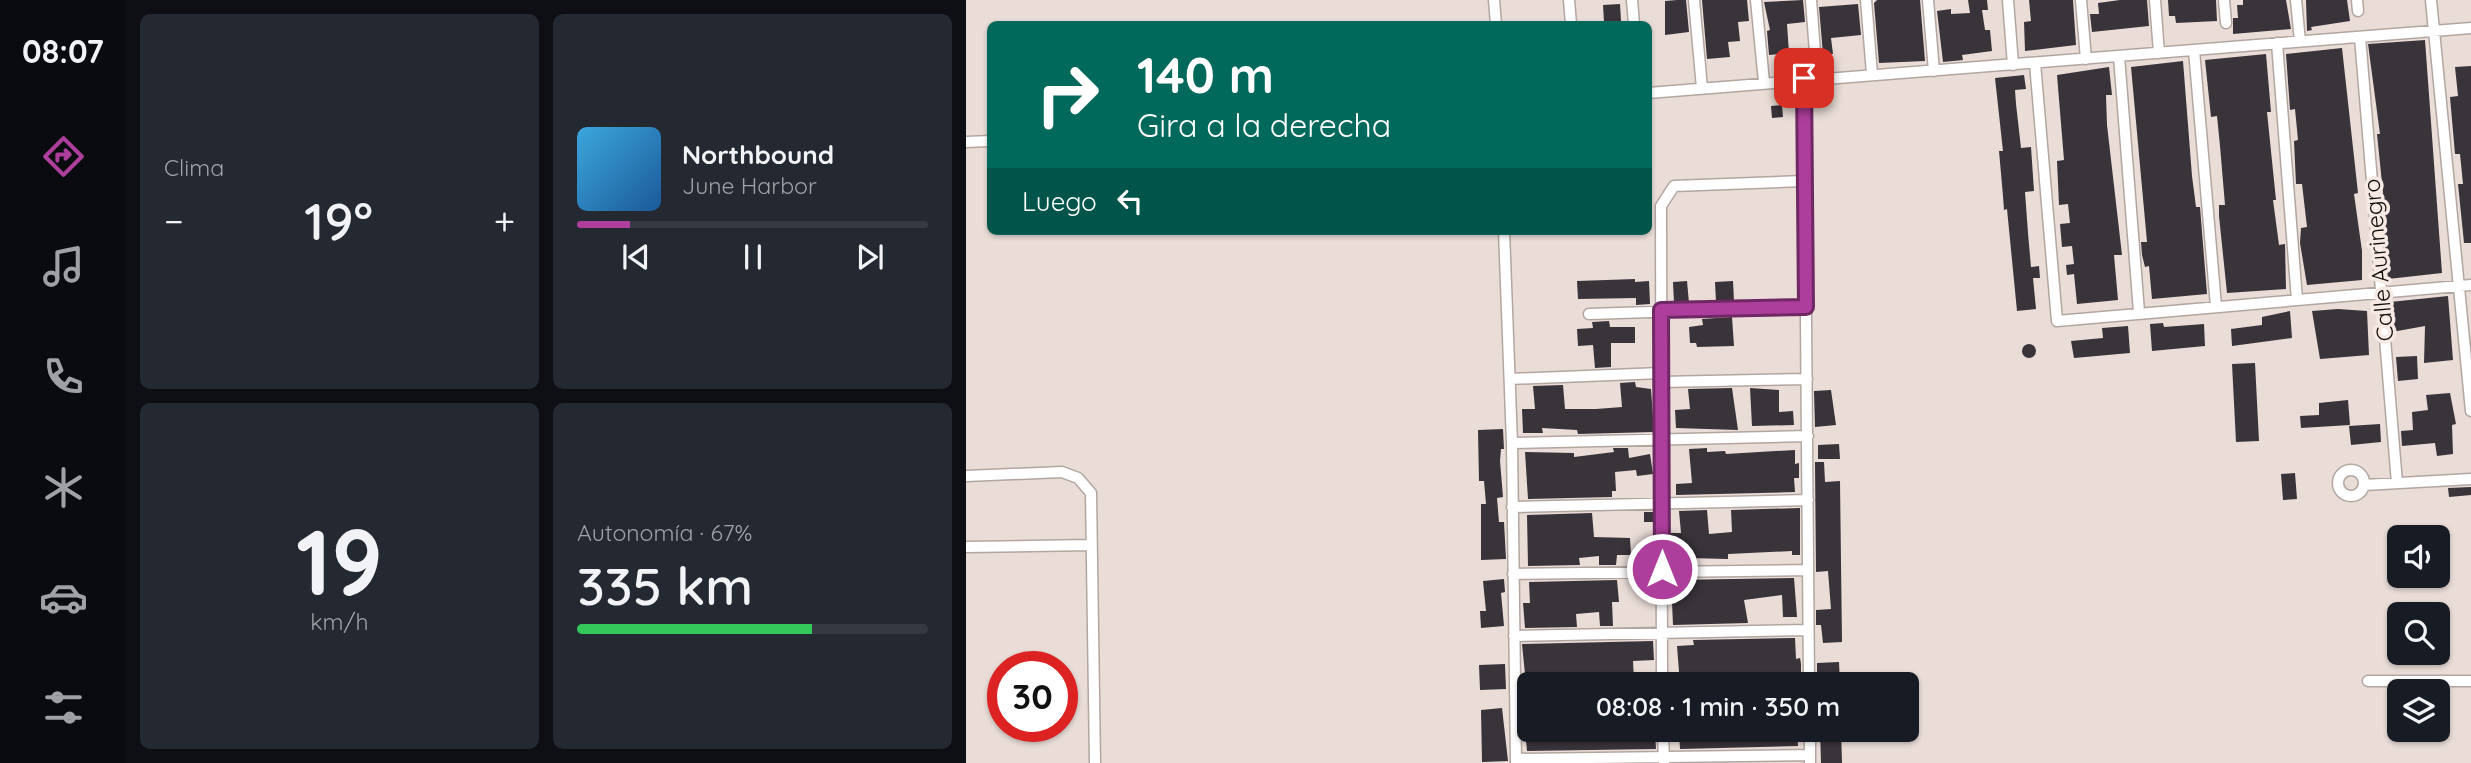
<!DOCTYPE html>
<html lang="es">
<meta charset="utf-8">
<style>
:root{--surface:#171b24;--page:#242831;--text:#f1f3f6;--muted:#9ea1a6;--line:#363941;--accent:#ad3e9b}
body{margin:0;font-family:Quicksand,sans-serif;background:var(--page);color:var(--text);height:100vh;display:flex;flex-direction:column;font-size:26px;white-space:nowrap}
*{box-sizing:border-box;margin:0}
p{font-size:23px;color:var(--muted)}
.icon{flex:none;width:38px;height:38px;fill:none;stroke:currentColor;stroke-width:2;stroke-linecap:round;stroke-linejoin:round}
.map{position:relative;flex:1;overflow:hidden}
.details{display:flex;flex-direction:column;gap:14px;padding:14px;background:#0d0f14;width:840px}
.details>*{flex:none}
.top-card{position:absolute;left:21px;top:21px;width:665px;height:214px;border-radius:10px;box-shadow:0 2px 5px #0004;background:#00695c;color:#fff;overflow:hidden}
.tools{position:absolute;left:1421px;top:525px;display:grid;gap:14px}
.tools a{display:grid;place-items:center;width:63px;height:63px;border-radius:10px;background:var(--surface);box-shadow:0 2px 5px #0004;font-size:35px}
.speed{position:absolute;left:21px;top:651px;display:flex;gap:14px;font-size:35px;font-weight:700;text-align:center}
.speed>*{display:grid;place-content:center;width:91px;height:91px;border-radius:50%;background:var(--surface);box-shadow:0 2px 5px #0004;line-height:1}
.speed .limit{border:10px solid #d22;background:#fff;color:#111}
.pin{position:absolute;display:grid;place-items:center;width:60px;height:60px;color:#fff;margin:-30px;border-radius:14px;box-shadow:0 4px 10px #0006}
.me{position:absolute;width:77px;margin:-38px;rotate:0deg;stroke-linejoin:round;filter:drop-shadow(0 0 5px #0008)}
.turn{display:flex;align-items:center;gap:24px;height:147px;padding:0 35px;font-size:32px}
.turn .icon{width:91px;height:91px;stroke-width:2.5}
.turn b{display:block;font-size:49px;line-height:60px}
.then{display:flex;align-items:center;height:66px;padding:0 35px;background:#0003;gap:14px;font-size:26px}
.big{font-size:52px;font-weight:600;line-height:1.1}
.details .card{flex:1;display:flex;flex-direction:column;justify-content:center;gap:10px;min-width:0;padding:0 24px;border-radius:10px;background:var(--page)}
.details .dial{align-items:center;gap:0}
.dial b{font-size:91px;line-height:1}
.song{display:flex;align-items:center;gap:21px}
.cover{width:84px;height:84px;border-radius:10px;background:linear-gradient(135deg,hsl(200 70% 55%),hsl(210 70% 35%))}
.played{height:7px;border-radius:4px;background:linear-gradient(90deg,var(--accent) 15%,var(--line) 15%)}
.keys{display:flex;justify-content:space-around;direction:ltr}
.heat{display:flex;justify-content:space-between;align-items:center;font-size:38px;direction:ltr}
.charge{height:10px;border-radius:5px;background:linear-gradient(90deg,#34c759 67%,var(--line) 0)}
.details .tiles{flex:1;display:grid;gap:14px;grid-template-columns:repeat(2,1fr)}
.trip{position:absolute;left:551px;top:672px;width:402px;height:70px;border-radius:10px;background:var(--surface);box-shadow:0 2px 5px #0004;font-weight:600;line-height:70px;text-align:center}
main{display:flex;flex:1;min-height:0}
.tab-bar{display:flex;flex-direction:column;width:126px;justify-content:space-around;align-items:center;background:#090b0e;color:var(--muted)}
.tab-bar .icon{width:49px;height:49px}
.tab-bar .active{color:var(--accent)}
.tab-bar b{font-size:32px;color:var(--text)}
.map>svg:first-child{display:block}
</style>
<main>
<nav class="tab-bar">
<b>08:07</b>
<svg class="icon active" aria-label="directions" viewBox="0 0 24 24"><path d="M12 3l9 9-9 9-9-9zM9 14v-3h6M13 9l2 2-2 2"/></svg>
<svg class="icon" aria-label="music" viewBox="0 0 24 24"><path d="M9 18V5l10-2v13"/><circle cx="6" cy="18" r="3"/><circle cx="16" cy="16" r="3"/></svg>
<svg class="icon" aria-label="phone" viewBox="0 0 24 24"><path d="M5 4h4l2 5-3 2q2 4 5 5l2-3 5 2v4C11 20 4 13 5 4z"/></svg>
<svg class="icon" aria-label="climate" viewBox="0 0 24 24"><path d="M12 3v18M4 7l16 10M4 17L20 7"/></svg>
<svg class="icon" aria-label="car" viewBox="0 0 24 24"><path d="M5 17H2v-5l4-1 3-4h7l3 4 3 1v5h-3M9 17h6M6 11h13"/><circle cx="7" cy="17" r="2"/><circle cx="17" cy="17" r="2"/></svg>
<svg class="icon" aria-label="filters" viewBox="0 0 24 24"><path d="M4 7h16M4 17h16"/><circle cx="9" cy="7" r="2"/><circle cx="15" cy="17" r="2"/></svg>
</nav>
<section class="details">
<div class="tiles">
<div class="card"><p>Clima</p>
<div class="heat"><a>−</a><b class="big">19°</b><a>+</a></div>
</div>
<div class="card">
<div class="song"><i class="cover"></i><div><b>Northbound</b><p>June Harbor</p></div></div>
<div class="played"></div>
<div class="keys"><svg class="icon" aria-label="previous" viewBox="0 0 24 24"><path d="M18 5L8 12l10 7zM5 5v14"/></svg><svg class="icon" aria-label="pause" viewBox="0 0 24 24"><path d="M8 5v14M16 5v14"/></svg><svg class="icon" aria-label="next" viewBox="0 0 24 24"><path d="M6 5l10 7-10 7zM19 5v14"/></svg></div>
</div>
<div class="card dial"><b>19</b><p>km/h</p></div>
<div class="card"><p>Autonomía · 67%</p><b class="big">335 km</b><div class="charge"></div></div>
</div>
</section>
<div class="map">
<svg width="1505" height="763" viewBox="0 0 1505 763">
<rect width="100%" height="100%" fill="#eaddd8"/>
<!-- building -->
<path fill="#39333a" d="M711,0H720L723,32L699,35V1Z
M736,0H781L783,21L772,22L774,41L762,42L764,57L741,59Z
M837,0L839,22L821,24L823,53L803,55L801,31L804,30L798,2Z
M911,0H954L959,61L913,63L908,3Z
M1002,0H1021L1022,10H1016L1019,30H1024L1026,51L996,55L997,60L977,62L971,11L985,9V14L1004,13Z
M1063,0H1107L1110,45L1059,51L1058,22L1065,21Z
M1154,0H1181L1183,26L1126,32L1124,14H1133L1132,3Z
M1202,0H1250L1251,21L1210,23L1209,16H1203Z
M1277,0H1320L1325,29L1267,34V18H1272L1271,5H1277Z
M1340,0H1381L1384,21L1345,27L1346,30L1341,31Z
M654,4L655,21L638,22L637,5Z
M892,4L895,35L865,38L867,54H857L853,7Z
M1459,40L1476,273L1422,279L1417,222H1420L1411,134H1414L1402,44Z
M1376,48L1392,193L1388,194L1396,251V280L1341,285L1334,243L1335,228L1341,227L1336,184H1330L1328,141L1332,140L1329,109L1324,110L1320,54Z
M1300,54L1305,112H1301L1310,200H1307L1313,245L1319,244L1320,289L1261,293L1253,216V205H1259L1254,146L1251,116L1245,117L1239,60Z
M1217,61L1226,176L1230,207H1234L1241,294L1186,299L1183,266L1179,267L1176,255L1175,242H1181L1165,67Z
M1505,66V243H1498L1492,184H1497L1494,154H1489L1484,97L1492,96L1489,67Z
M1143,67L1146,95H1140L1141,125L1156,255H1148L1152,300L1111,304L1108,274L1101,275L1100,265L1108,264L1106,246L1096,247L1094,224L1104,223L1102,204L1093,205L1091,161L1098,160L1091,75Z
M1058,75L1060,89L1049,90L1050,104L1055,148L1065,147L1068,191L1059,192L1062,233L1065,267L1073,266L1074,278H1067L1070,309L1051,311L1041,209L1038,210L1037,196L1033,151H1037L1029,78Z
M816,105L817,117L806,118L805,106Z
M669,279V282L683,281L684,304L670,305V298L612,299L611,281Z
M721,281L723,303H708L707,282Z
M767,281L768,301L750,302L749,282Z
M1482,296L1487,360L1458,363L1459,326L1426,332L1424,302Z
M1372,309L1401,311L1403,355L1354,359L1346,311Z
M1324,311L1326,338L1266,346L1265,329L1296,325V317Z
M766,317L768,346L731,347L730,343H724L723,327L737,325L736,319Z
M643,321L644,327H669V343H645V367L629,368L627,345L612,346L611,329L627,328L626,322Z
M1197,323L1198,327L1238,324L1239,346L1186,351L1184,324Z
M1162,326L1164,353L1108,358L1105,341L1137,338L1136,328Z
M1056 351a7 7 0 1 1 14 0a7 7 0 1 1-14 0Z
M1451,356L1452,379L1432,381L1430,357Z
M1289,363L1293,441L1270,442L1266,364Z
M669,382L670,387L685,389L688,432L612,434L611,430L576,428L577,433H557L556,409H569L567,386L597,385L599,409H630L656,407L654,383Z
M766,388L772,430L710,428L709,410L724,409L722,389Z
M784,388L813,390V412L827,411L828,425L786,426Z
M865,390L870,425L849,427L848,391Z
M1484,393L1490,424L1486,425L1487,454L1471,456L1469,443L1436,446L1435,431L1447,430L1446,412L1462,410L1460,395Z
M1382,400L1384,425L1335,428L1334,416L1353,415V403Z
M1414,424L1415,442L1385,445L1383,426Z
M537,429L538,449H535L534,461L537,497L531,498L533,522H538L540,559L515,560V504H520L518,481H513L512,430Z
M873,444L874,459H852V445Z
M647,448H662L663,458L684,454L687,474L671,476L670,470L649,472L650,491H646V497L562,499L559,452L608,453V457L648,452Z
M741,448V452L759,451L760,454L829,450V464L833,463V478H828L829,492L710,495V484L726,483L723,449Z
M849,462H858L859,482L874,481L876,642L857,643L855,625H850V610L865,609L862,571L850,572Z
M1329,473L1331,499L1317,500L1315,474Z
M1505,487V495L1483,497L1482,488Z
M834,508V555H826V551L762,554V559L722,558L723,564H706L704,533H715L713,511L741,510L743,534L766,532L765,510Z
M678,512H688V522H678Z
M626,513L628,537L664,538L665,555H651L650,565H633V556L613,558L614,565L562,566L561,515Z
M828,578L831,617H817L816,595L778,600L782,623L707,625L705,580Z
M538,579L539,592L535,593L538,626L515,628L514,611H520L517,581Z
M651,580L653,602H646L647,626H634L633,612L610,614L611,627L559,628L557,603H564L563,582Z
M829,638L830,659L834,658L835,664V684H783V679L726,680V684H714L711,646L728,645L727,640Z
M687,641L688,660L667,661L668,680L651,681V684H560L556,644Z
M873,662L874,684L851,683V663Z
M539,664L540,689L514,690L513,665Z
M536,708L542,761L516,762L515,710Z
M559,730H615V734L640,730H652L653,733L689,731L690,749L561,751Z
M764,730H831L832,746L714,749L713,732L726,731L727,734Z
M854,730H875L876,763H855Z"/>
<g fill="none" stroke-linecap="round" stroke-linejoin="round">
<defs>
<path id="street" d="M528,0L530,24
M603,0L605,24
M666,0L668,24
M728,0L736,88
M790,0L798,82
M845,0L851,78
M900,0L906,74
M962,0L968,71
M1042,0L1047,65
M1115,0L1120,59
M1189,0L1193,53
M1258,0L1260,23
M1330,0L1334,41
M1391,0L1392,11
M1465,0L1505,411
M1394,37L1431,483
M1311,43L1331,300
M1228,50L1250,306
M1153,56L1173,312
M1069,63L1091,321L1505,285
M838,78L843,684
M682,93L1505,28
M0,142L24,141
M538,231L546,443L550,763
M623,314L840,307
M544,379L695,373
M695,382L841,379
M546,443L842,436
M1372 483a13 13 0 1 1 26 0a13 13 0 1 1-26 0Z
M0,476L96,472L112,478L125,493L129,763
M1398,485L1505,479
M546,507L842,500
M0,547L125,545
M547,574L842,570
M548,636L842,630
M1402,681H1505
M696,684L695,206L708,186L837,181
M549,693H564
M697,730L698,763
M844,730V763
M550,759L844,755"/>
</defs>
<!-- street casing -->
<use href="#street" stroke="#b2a6a1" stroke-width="13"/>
<!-- street -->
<use href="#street" stroke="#fff" stroke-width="10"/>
</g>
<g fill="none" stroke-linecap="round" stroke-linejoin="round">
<defs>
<path id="route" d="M696,569L695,310L840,307L838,78"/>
</defs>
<!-- route casing -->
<use href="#route" stroke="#702865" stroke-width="18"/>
<!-- route -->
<use href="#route" stroke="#ad3e9b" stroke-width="12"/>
</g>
<g text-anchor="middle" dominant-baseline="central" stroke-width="7" stroke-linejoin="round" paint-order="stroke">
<!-- street labels -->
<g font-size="23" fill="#120e0c" stroke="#f7eae5">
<text transform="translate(1412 260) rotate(-95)">Calle Aurinegro</text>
</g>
</g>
</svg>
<div class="tools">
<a><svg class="icon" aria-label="sound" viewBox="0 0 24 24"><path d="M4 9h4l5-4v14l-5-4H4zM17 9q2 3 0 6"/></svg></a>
<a><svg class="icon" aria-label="search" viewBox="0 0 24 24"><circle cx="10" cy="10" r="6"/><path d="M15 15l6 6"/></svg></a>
<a><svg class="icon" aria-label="layers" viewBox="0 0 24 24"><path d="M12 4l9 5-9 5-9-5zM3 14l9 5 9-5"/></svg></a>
</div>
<div class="speed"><div class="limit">30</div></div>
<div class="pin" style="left:838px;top:78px;background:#d93025"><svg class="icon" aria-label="arrive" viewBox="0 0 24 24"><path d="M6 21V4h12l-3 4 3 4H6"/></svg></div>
<svg class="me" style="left:696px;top:569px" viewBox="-20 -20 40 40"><circle r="17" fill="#ad3e9b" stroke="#fff" stroke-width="3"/><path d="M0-11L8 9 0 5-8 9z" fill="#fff"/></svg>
<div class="trip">08:08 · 1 min · 350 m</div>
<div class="top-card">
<div class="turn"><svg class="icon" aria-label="right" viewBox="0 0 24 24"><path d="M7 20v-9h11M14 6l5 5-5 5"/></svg><div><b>140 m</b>Gira a la derecha</div></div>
<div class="then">Luego<svg class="icon" aria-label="left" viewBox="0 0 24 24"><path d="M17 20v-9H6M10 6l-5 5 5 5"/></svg></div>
</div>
</div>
</main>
